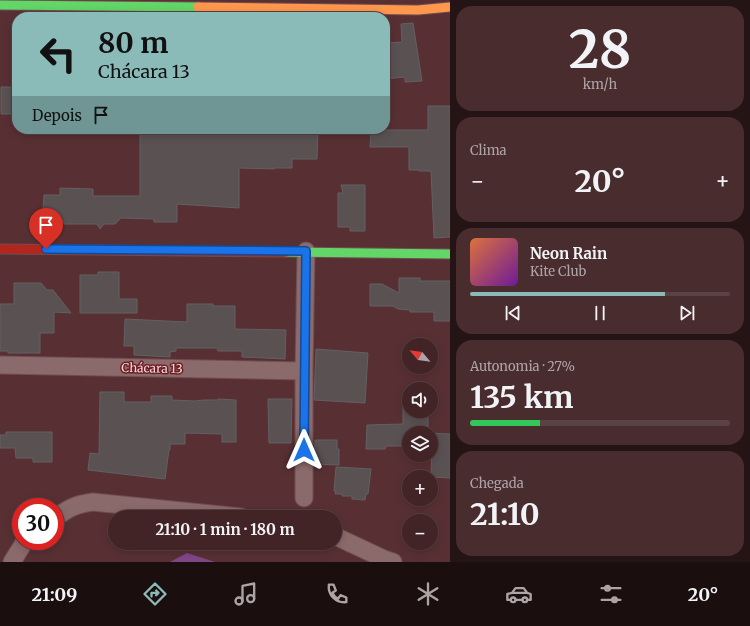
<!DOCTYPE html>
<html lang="pt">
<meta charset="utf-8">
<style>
:root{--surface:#422426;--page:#492c2e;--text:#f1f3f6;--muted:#aea4a7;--line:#5a4143;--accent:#8bbbb9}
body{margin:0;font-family:Merriweather,serif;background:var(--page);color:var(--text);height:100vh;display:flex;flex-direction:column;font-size:15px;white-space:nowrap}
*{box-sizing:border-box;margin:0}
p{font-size:13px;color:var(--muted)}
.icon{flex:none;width:22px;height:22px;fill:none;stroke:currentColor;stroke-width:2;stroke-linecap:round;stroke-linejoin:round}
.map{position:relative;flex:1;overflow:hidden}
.drawer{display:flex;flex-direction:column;gap:6px;padding:6px;background:#241415;width:300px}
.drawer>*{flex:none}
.guide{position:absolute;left:12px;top:12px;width:378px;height:122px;border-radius:16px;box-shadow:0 2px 10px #0003,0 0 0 1px var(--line);background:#8bbbb9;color:#111;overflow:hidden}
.needle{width:26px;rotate:299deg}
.tools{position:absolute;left:402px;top:338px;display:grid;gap:8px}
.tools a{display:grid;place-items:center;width:36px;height:36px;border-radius:50%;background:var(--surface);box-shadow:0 2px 10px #0003,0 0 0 1px var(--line);font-size:20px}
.speed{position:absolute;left:12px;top:498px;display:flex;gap:8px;font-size:20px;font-weight:700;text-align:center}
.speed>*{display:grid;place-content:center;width:52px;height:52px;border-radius:50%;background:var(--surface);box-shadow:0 2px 10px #0003,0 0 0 1px var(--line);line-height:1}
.speed .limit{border:6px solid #d22;background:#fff;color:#111}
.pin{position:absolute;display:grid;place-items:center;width:34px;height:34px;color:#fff;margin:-41px -17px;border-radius:50% 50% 50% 0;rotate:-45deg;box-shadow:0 0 4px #0007}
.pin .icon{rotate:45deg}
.me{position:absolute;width:44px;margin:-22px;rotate:0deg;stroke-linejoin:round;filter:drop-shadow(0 0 3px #0008)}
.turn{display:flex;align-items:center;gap:14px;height:84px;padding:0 20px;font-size:18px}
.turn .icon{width:52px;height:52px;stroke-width:2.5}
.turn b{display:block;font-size:28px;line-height:34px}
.then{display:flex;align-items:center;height:38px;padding:0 20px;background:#0003;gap:8px;font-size:15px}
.big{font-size:30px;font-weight:700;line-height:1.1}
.drawer .widget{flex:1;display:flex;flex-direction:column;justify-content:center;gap:6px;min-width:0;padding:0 14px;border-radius:16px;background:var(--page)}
.drawer .dial{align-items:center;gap:0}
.dial b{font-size:52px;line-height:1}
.song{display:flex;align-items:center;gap:12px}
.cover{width:48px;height:48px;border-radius:6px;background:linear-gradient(135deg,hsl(20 70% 55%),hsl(280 70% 35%))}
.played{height:4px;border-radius:2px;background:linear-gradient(90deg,var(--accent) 75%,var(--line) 75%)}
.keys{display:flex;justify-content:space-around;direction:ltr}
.heat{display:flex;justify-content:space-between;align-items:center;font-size:22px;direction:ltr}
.charge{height:6px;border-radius:3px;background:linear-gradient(90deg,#34c759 27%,var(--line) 0)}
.trip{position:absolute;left:108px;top:510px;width:234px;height:40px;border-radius:20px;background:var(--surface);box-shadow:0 2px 10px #0003,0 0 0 1px var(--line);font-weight:700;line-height:40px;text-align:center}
.tab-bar{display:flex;height:64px;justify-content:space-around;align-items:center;background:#1a0e0f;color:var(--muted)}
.tab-bar .icon{width:28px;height:28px}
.tab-bar .selected{color:var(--accent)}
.tab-bar b{font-size:18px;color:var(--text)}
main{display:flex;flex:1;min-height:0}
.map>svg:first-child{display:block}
</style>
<main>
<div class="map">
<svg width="450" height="562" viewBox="0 0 450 562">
<rect width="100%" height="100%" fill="#583033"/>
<!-- green -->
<path fill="#814689" d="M187,553L215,562H170Z"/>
<!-- building -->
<path fill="#5a5153" stroke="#636062" d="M413,23L422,81L405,82V77L385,79V43L402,42L401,24Z
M1,87H17V114H1Z
M428,106H450V237L434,238L431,171H419V170H409V147H370L371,130H428Z
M140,129H318L317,159H292V168H274V169L239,168V208L177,204V222H154V219L121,218L115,224H104L100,229L97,224H64V222L46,221V209H43L44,195H60V188L93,189V196H140Z
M341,185H365V231H350V227H338V193H343Z
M98,272H119V299H137V313H80V275H98Z
M399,278H420V281H450V321H434V312H410V310L398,309L393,306H370V284H382L399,293Z
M14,283H41L47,290H53L71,313L54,312V333H40V353H8V351H0V304H14Z
M187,304H213V306H235V329L286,330L285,359L242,357V351H218L217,348H176V351L170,352V357L134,355V346H124L125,319L187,322Z
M316,349L368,353L365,403L314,400Z
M100,392H124V402H151V396H172V400L195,401L204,400H218V399L236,400V442H222V434L185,433V444H170V450H169L165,479L88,470L90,453L99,454Z
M268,399H292L291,443H269Z
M403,403H409V411H428V433L450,434V478L431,477L432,446H431V433H409V446H386L385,449H366L367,425L403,424Z
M6,432H52V462H33V458H16L15,448H0V435H6Z
M315,440H337V449H339V465L314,464Z
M336,467L371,469L368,494H366L365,500L352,499V496H342V494H335L336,491H334Z"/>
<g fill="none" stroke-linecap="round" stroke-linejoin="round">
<defs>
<path id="street" d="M0,365L304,371
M304,498V371L306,251
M55,518C69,508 76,504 93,502L241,517
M335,536L384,559L393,562
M12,562L25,541"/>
<path id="fast" d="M0,5L198,7
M286,252L450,254"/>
<path id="slow" d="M198,7L418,10L450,7"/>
<path id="jam" d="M0,249L286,252"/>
</defs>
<!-- street casing -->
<use href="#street" stroke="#704d51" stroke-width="19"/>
<!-- fast casing -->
<use href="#fast" stroke="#704d51" stroke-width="11"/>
<!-- slow casing -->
<use href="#slow" stroke="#704d51" stroke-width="11"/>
<!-- jam casing -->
<use href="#jam" stroke="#704d51" stroke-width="11"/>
<!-- street -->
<use href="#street" stroke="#8b6a6b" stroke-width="17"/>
<!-- fast -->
<use href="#fast" stroke="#63d668" stroke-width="9"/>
<!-- slow -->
<use href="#slow" stroke="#ff974d" stroke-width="9"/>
<!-- jam -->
<use href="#jam" stroke="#b3261e" stroke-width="9"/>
</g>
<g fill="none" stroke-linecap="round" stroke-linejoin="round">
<defs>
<path id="route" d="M46,249L306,251L304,450"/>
</defs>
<!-- route casing -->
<use href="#route" stroke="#114b97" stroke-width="10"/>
<!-- route -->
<use href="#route" stroke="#1a73e8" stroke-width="7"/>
</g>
<g text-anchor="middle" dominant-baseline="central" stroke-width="3" stroke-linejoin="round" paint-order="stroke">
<!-- street labels -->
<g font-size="12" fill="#fbd4d4" stroke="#6a1e25">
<text transform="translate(152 368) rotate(1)">Chácara 13</text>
</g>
</g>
</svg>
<div class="tools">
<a><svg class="needle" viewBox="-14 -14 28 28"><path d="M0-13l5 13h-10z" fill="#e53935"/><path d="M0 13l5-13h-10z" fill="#aea4a7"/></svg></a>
<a><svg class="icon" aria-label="sound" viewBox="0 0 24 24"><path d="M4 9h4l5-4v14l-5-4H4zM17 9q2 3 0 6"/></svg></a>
<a><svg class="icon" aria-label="layers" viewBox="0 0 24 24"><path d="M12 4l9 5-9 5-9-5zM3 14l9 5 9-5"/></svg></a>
<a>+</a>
<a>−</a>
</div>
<div class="speed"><div class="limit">30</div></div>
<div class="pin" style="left:46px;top:249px;background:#d93025"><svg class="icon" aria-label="arrive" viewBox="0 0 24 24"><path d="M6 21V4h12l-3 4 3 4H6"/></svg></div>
<svg class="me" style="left:304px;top:450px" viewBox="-20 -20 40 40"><path d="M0-17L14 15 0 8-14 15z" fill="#1a73e8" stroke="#fff" stroke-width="4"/></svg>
<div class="trip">21:10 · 1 min · 180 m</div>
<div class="guide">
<div class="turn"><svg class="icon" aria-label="left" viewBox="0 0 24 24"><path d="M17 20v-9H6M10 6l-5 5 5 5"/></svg><div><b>80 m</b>Chácara 13</div></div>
<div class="then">Depois<svg class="icon" aria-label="arrive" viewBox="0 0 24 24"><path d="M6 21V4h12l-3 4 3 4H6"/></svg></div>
</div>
</div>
<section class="drawer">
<div class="widget dial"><b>28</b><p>km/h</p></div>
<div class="widget"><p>Clima</p>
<div class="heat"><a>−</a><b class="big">20°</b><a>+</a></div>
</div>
<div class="widget">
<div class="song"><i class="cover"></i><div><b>Neon Rain</b><p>Kite Club</p></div></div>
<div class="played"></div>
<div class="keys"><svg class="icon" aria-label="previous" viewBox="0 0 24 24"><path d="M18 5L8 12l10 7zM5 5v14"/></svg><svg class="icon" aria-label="pause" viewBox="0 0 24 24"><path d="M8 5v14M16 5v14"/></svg><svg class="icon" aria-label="next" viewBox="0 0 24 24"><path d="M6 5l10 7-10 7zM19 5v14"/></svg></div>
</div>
<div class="widget"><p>Autonomia · 27%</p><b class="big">135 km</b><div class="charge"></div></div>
<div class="widget"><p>Chegada</p><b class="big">21:10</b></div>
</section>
</main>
<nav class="tab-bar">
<b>21:09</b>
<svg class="icon selected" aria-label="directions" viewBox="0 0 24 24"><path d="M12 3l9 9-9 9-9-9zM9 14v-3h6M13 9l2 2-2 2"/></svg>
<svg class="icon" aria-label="music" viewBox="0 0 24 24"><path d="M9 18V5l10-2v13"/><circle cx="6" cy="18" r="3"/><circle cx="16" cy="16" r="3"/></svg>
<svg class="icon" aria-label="phone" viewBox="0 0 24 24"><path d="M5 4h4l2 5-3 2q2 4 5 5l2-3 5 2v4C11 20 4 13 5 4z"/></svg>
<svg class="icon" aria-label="climate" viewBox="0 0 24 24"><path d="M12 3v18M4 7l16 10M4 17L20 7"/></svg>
<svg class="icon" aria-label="car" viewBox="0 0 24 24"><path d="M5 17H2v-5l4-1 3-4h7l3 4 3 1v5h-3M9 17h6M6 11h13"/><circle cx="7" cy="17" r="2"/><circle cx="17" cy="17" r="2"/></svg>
<svg class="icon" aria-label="filters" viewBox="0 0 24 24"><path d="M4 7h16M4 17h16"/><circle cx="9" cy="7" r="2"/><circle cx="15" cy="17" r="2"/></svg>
<b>20°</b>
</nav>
